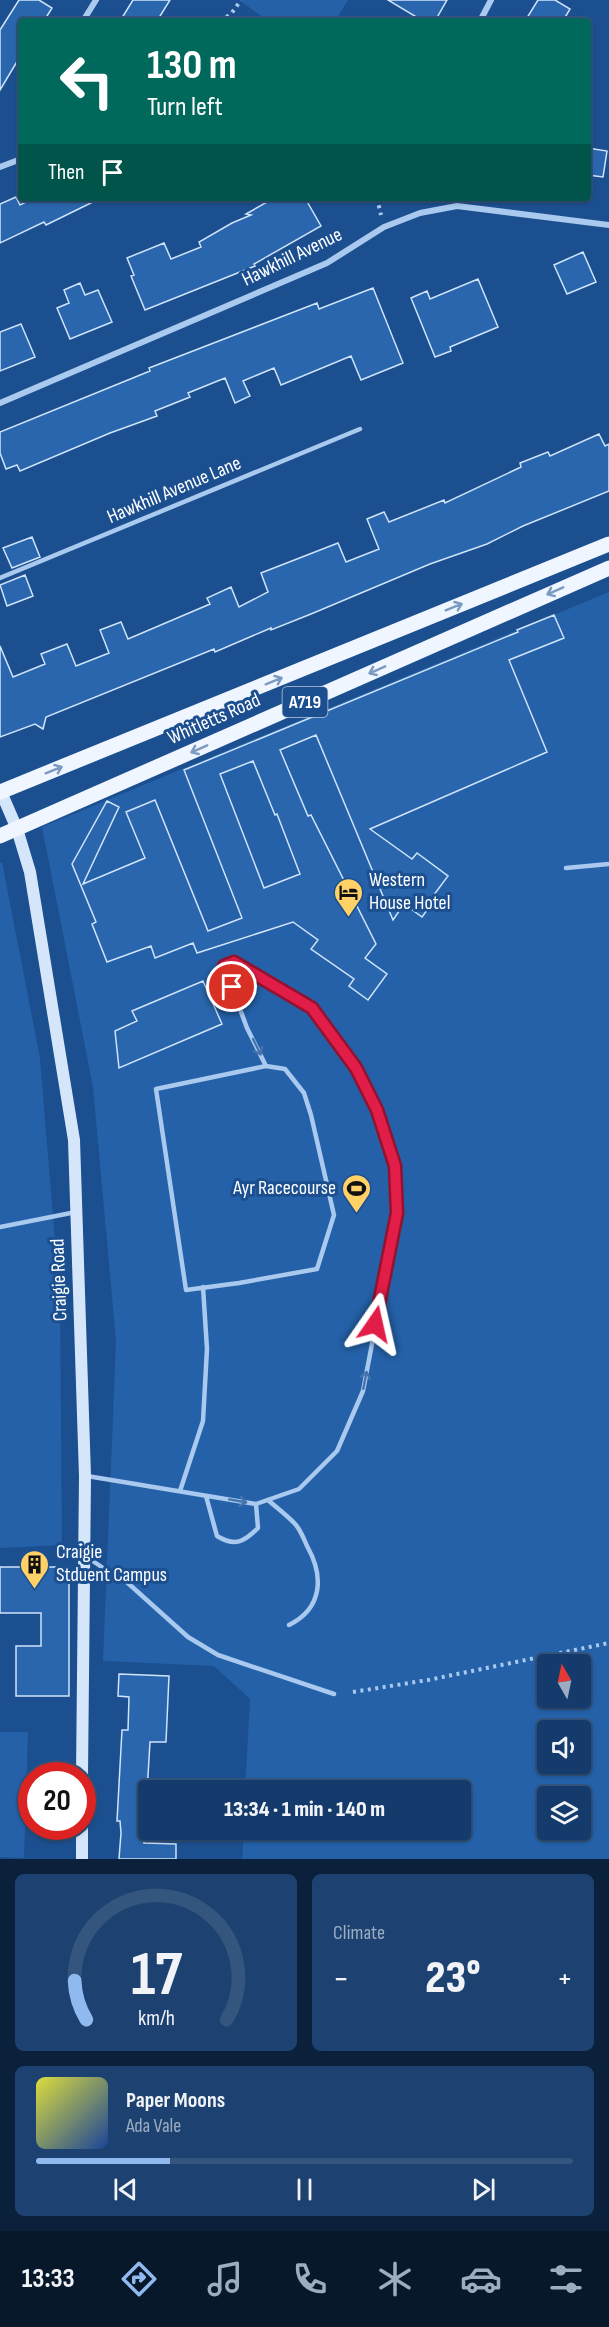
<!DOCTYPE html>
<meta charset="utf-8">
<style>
:root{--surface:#143b6b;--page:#1d4271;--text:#f1f3f6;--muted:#9dadc1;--line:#33557e;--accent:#90b9f0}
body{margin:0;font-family:"Sofia Sans Condensed",sans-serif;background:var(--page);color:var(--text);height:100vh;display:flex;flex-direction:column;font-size:22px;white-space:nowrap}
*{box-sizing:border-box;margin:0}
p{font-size:20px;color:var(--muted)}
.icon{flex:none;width:33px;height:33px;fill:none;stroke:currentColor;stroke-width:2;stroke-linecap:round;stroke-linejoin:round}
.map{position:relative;height:1859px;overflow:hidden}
.panel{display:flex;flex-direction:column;gap:15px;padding:15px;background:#0b203b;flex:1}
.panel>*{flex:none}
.top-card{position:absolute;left:18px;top:18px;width:573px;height:183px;border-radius:6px;box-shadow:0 2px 4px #0004,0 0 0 2px var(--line);background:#00695c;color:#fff;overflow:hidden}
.needle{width:39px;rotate:351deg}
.fabs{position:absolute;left:537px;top:1654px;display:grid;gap:12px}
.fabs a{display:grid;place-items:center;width:54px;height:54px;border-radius:6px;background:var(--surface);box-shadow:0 2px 4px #0004,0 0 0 2px var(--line);font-size:30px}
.speed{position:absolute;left:18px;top:1762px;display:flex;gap:12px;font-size:30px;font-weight:700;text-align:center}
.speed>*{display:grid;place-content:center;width:78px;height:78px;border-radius:50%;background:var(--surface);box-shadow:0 2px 4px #0004,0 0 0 2px var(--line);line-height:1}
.speed .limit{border:9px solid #d22;background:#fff;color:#111}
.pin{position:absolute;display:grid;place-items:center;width:51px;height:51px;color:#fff;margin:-26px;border:3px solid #fff;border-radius:50%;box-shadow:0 2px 6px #0007}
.me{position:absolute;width:66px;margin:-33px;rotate:11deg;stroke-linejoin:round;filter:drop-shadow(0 0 4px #0008)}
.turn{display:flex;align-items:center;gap:21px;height:126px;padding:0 30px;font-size:27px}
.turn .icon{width:78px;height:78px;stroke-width:2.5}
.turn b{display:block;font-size:42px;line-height:51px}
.then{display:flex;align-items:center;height:57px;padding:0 30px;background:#0003;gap:12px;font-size:22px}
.big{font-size:45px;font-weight:800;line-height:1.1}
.panel .card{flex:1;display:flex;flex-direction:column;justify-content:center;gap:9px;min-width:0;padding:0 21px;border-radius:9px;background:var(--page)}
.panel .dial{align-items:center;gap:0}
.dial svg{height:156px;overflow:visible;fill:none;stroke:var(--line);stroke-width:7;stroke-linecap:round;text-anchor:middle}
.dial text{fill:var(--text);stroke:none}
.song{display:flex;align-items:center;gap:18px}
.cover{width:72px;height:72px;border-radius:9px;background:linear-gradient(135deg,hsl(60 70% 55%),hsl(220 70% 35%))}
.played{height:6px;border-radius:3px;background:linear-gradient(90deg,var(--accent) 25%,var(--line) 25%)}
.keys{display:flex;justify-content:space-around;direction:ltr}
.heat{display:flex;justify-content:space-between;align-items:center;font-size:33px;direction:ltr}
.panel .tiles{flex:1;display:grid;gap:15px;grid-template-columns:1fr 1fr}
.card:last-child{grid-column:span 2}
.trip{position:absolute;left:138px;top:1780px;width:333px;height:60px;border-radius:6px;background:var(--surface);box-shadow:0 2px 4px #0004,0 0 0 2px var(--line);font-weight:800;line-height:60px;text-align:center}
.menu{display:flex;height:96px;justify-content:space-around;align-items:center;background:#08182b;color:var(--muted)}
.menu .icon{width:42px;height:42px}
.menu .selected{color:var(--accent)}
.menu b{font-size:27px;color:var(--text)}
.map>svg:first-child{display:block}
</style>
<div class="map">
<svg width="609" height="1859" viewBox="0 0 609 1859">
<rect width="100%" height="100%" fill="#1b4f8f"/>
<!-- green -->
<path fill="#2461a8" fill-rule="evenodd" d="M239,0H348L335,21H268Z
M609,592V1859H242L244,1830H460V1791H245L250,1699L214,1666L103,1661L116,1341L93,1087L42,827ZM548,1665H580V1698H548ZM548,1731H580V1764H548ZM548,1797H580V1830H548Z
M2,862L40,1058L60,1301L62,1545L0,1548V863Z
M0,1732H28L24,1858L0,1857Z"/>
<!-- building -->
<path fill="#2a66ad" stroke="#cfe3fa" stroke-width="1.5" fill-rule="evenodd" d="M19,0H39L52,8L44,21H21V55L0,90V30Z
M133,0H170L157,21H120Z
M388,0H447L435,21H423Z
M538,0H555L570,9L563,21H525Z
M588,148L607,151L603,177L588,175Z
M16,197L20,205L34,198H101L46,225L44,222L0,243V204Z
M274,198H305L321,226L254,264L255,266L145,310L131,276L134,275L127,258L164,243L171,259L201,247L199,242L232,223L251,215L246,214Z
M583,252L596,282L567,294L554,265Z
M478,279L498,327L450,347L451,351L435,357L411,298L427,291L430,299Z
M80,283L85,295L98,290L112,322L70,339L57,308L69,303L64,290Z
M373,288L403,363L361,380L351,356L281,385L274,368L243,381L250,396L235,403L225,378L188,393L190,397L155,411L157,416L110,433L20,471L17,465L6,469L0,453V432L150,371L149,368L317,303L319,309Z
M21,324L35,357L0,371V332Z
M599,434L605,446L609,444V491L523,526L487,544L430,564L311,614L271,630V628L215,652L214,649L46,717L43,729L35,724L0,737V646L13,677L45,664L41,654L67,644L76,666L109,653L100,630L121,622L128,639L210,604L207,598L231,587L239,607L268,592L261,573L338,543L346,562L379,549L367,519L384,512L389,522L444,500L445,503L521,467L520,463L548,452L550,456Z
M32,537L40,557L12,568L3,548Z
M25,575L33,596L7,606L0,585Z
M554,615L564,638L509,660L547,752L370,829L412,859L417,853L448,876L433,896L436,898L422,917L404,904L393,920L316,735L280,750L308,816L311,815L376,944L365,958L387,974L368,1000L349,986L354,979L311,949L318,940L293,922L197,953L193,943L155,958L151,946L107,962L92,924L96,922L72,864L107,801L119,807L83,884L145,858L126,812L155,800L208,931L242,918L184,770L518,632L517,630ZM253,761L275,815L277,814L300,874L264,888L220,774Z
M203,981L222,1024L119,1068L115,1031L137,1021L132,1011Z
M0,1567H69V1696H16V1646H41V1613H0Z
M119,1674L169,1676L166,1742H150L144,1843L176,1844V1859H119L121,1833L120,1821H117L122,1730H128L129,1697L118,1696Z"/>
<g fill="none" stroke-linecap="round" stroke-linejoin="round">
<!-- path -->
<path stroke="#a9c9ee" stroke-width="4" stroke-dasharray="3 4.5" stroke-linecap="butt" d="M220,21L231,14L241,0
M377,198L381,215
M353,1692L428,1680L609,1643"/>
<!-- lane -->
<path stroke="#a9c9ee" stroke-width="4.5" d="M0,578L360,429
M566,868L609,864
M266,1066L285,1069L304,1093L311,1115L334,1215L317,1269L239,1283L186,1290L156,1089Z
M0,1227L76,1212
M87,1476L256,1504L299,1489L337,1451L363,1391L397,1213L395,1166L377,1109L356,1069L312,1008L234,962L224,966L247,1028L266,1066
M180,1491L203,1421L207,1349L203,1287
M206,1496L217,1536C235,1547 244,1542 258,1528L256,1504
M268,1500C277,1508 288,1516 296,1525C301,1531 304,1539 307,1546C324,1576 323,1608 289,1625
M87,1557L103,1568L120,1576L188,1637L218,1655L334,1694"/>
<!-- street -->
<path stroke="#a9c9ee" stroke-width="6" d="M83,21L96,0
M480,21L491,0
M0,167L21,159
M0,403L327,263L384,227L420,213L457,206L609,225"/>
<!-- secondary -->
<path stroke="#d6e6fa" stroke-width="12" d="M1,792L17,829L30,872L74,1140L85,1476L82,1776
M82,1859V1827"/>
<!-- primary -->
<path stroke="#f0f6ff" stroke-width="15" d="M0,792L609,544
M0,836L609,568"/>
</g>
<!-- one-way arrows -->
<defs><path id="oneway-shaft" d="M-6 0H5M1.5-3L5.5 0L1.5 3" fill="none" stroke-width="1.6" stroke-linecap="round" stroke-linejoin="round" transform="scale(1.5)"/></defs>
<g stroke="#7b9ac1">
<use href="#oneway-shaft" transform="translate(555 591) rotate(156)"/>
<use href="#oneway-shaft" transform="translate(454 607) rotate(-22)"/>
<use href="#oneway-shaft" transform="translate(377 670) rotate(156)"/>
<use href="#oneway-shaft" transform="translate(274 681) rotate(-22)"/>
<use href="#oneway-shaft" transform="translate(199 749) rotate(156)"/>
<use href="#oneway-shaft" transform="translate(54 770) rotate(-22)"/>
</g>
<g stroke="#4674ac">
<use href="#oneway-shaft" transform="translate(257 1047) rotate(64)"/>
<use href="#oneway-shaft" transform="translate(365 1380) rotate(-79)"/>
<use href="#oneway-shaft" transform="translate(238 1501) rotate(10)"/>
</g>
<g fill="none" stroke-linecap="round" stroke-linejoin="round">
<defs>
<path id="route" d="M232,987L224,966L234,962L312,1008L356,1068L377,1110L395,1166L397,1213L375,1324"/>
</defs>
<!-- route casing -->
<use href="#route" stroke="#92132f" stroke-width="15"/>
<!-- route -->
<use href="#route" stroke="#e11d48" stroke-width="10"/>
</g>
<!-- icons -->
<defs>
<symbol id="hotel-pin" viewBox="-11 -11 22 30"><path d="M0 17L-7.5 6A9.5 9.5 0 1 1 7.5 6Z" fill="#ffd166" stroke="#1b4f8f"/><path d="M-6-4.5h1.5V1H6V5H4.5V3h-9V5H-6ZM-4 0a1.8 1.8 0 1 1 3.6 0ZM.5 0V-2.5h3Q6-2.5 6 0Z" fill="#111"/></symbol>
<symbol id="stadium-pin" viewBox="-11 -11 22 30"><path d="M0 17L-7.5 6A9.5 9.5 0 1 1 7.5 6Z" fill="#ffd166" stroke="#1b4f8f"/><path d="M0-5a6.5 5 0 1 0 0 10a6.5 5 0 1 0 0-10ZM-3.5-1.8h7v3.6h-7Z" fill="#111"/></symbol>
<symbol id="building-pin" viewBox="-11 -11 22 30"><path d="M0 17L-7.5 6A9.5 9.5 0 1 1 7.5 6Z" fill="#ffd166" stroke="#1b4f8f"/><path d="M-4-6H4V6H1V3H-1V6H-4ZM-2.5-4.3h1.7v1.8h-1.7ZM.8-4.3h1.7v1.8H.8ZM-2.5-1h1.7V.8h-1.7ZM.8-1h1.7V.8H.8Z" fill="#111"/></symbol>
</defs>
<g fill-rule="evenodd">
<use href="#hotel-pin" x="332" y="876" width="33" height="45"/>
<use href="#stadium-pin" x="340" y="1172" width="33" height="45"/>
<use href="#building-pin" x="18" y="1548" width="33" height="45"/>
</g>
<g text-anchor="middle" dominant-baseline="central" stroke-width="6" stroke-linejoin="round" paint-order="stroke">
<!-- shield labels -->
<rect fill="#1b4f8f" stroke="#bbcadd" stroke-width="1.5" x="282.5" y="687" width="45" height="30" rx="4.5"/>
<g font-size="18" font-weight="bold" fill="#fff">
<text x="305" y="702">A719</text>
</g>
<!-- street labels -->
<g font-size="20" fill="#fff" stroke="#1b4f8f">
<text transform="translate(292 257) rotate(-26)">Hawkhill Avenue</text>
<text transform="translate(174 490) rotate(-23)">Hawkhill Avenue Lane</text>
<text transform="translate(214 719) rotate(-24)">Whitletts Road</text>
<text transform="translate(59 1280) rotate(-92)">Craigie Road</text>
</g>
<!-- poi labels -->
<g font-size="20" fill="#fff" stroke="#1b4f8f" text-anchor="start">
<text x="369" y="880">Western<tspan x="369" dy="23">House Hotel</tspan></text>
<text x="336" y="1188" text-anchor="end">Ayr Racecourse</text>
<text x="56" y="1552">Craigie<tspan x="56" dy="23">Stduent Campus</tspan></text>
</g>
</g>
</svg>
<div class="fabs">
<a><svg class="needle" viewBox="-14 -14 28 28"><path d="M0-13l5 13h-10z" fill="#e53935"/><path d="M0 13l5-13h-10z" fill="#9dadc1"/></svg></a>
<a><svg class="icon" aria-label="sound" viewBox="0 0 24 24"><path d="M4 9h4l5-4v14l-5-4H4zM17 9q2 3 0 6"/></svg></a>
<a><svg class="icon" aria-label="layers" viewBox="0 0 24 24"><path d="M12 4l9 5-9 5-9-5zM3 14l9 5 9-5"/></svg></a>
</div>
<div class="speed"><div class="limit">20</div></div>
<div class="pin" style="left:232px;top:987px;background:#d93025"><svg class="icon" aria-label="arrive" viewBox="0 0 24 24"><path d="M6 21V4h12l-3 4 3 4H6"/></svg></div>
<svg class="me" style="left:375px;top:1324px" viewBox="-20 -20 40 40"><path d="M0-17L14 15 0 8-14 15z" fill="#e11d48" stroke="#fff" stroke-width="4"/></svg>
<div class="trip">13:34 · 1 min · 140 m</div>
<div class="top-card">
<div class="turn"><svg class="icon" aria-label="left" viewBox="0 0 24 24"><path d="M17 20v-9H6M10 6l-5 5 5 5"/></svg><div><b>130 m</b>Turn left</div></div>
<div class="then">Then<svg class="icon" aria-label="arrive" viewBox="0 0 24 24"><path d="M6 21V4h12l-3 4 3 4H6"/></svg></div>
</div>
</div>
<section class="panel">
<div class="tiles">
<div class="card dial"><svg viewBox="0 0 100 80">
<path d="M14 69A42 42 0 1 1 86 69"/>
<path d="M14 69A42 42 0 0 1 8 49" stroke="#90b9f0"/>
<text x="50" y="56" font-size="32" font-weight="700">17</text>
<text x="50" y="72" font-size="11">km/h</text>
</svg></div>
<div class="card"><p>Climate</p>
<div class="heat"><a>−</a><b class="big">23°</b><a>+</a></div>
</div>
<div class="card">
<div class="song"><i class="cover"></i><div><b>Paper Moons</b><p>Ada Vale</p></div></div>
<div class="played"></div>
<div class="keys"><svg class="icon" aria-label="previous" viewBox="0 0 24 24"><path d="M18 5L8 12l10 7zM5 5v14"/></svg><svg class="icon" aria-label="pause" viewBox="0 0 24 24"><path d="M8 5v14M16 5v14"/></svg><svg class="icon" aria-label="next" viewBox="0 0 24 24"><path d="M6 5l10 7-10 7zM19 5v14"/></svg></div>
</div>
</div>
</section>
<nav class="menu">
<b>13:33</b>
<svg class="icon selected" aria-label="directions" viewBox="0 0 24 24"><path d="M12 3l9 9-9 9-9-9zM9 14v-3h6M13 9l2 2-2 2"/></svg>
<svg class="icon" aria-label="music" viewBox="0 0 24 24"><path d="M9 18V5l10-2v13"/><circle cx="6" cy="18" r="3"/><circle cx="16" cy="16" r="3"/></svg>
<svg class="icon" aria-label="phone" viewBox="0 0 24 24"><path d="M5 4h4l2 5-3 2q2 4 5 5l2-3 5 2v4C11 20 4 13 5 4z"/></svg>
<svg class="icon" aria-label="climate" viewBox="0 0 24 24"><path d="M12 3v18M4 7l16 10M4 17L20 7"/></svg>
<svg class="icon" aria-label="car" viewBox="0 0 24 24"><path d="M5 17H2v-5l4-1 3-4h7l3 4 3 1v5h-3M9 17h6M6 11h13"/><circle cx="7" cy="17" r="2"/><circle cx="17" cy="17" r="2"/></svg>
<svg class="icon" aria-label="filters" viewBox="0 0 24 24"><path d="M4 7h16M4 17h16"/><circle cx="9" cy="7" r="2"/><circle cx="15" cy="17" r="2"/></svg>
</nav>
